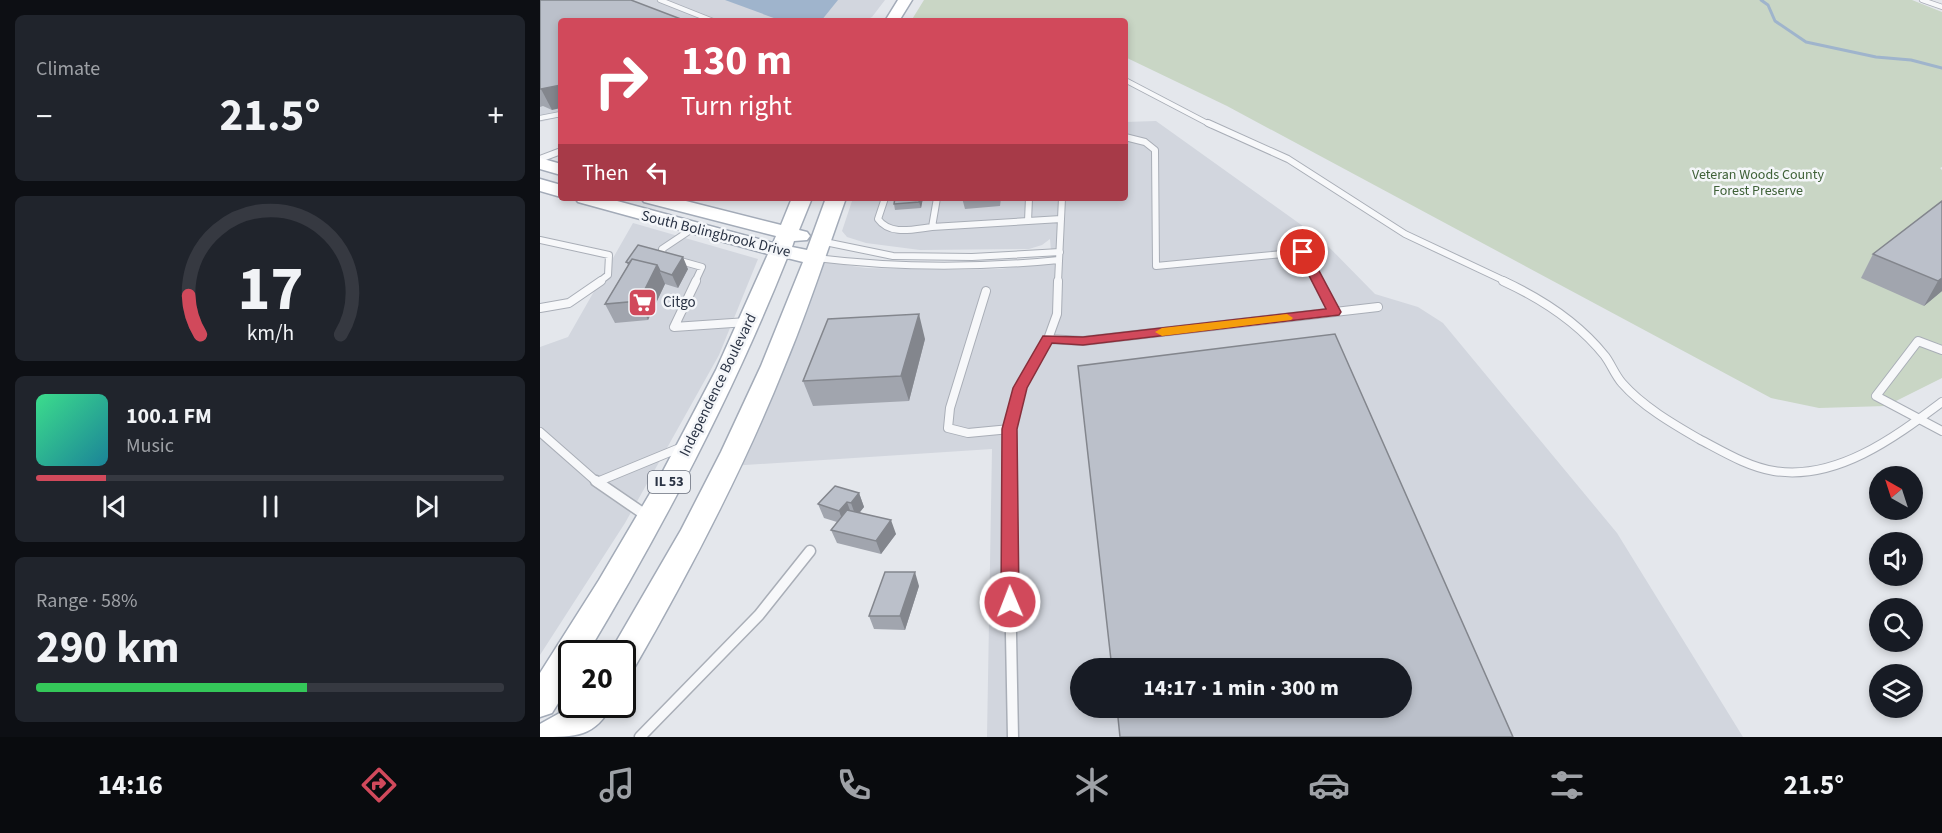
<!DOCTYPE html>
<meta charset="utf-8">
<style>
:root{--surface:#171b24;--page:#20242c;--text:#f1f3f6;--muted:#9ea1a6;--line:#363941;--accent:#d1495b}
body{margin:0;font-family:"Source Sans 3",sans-serif;background:var(--page);color:var(--text);height:100vh;display:flex;flex-direction:column;font-size:22px;white-space:nowrap}
*{box-sizing:border-box;margin:0}
p{font-size:20px;color:var(--muted)}
.icon{flex:none;width:33px;height:33px;fill:none;stroke:currentColor;stroke-width:2;stroke-linecap:round;stroke-linejoin:round}
.map{position:relative;flex:1;overflow:hidden}
.side{display:flex;flex-direction:column;gap:15px;padding:15px;background:#0d0f14;width:540px}
.side>*{flex:none}
.guide{position:absolute;left:18px;top:18px;width:570px;height:183px;border-radius:6px;box-shadow:0 3px 9px #0003;background:#d1495b;color:#fff;overflow:hidden}
.needle{width:39px;rotate:321deg}
.buttons{position:absolute;left:1329px;top:466px;display:grid;gap:12px}
.buttons a{display:grid;place-items:center;width:54px;height:54px;border-radius:50%;background:var(--surface);box-shadow:0 3px 9px #0003;font-size:30px}
.speed{position:absolute;left:18px;top:640px;display:flex;gap:12px;font-size:30px;font-weight:700;text-align:center}
.speed>*{display:grid;place-content:center;width:78px;height:78px;border-radius:50%;background:var(--surface);box-shadow:0 3px 9px #0003;line-height:1}
.speed .limit{border:3px solid #111;border-radius:9px;background:#fff;color:#111}
.pin{position:absolute;display:grid;place-items:center;width:51px;height:51px;color:#fff;margin:-26px;border:3px solid #fff;border-radius:50%;box-shadow:0 2px 6px #0007}
.me{position:absolute;width:66px;margin:-33px;rotate:359deg;stroke-linejoin:round;filter:drop-shadow(0 0 4px #0008)}
.turn{display:flex;align-items:center;gap:21px;height:126px;padding:0 24px;font-size:27px}
.turn .icon{width:78px;height:78px;stroke-width:2.5}
.turn b{display:block;font-size:42px;line-height:51px}
.then{display:flex;align-items:center;height:57px;padding:0 24px;background:#0003;gap:12px;font-size:22px}
.big{font-size:45px;font-weight:700;line-height:1.1}
.side .tile{flex:1;display:flex;flex-direction:column;justify-content:center;gap:9px;min-width:0;padding:0 21px;border-radius:9px;background:var(--page)}
.side .dial{align-items:center;gap:0}
.dial svg{height:156px;overflow:visible;fill:none;stroke:var(--line);stroke-width:7;stroke-linecap:round;text-anchor:middle}
.dial text{fill:var(--text);stroke:none}
.song{display:flex;align-items:center;gap:18px}
.cover{width:72px;height:72px;border-radius:9px;background:linear-gradient(135deg,hsl(150 70% 55%),hsl(190 70% 35%))}
.played{height:6px;border-radius:3px;background:linear-gradient(90deg,var(--accent) 15%,var(--line) 15%)}
.keys{display:flex;justify-content:space-around;direction:ltr}
.heat{display:flex;justify-content:space-between;align-items:center;font-size:33px;direction:ltr}
.charge{height:9px;border-radius:4px;background:linear-gradient(90deg,#34c759 58%,var(--line) 0)}
.trip{position:absolute;left:530px;top:658px;width:342px;height:60px;border-radius:30px;background:var(--surface);box-shadow:0 3px 9px #0003;font-weight:700;line-height:60px;text-align:center}
.dock{display:flex;height:96px;justify-content:space-around;align-items:center;background:#090b0e;color:var(--muted)}
.dock .icon{width:42px;height:42px}
.dock .active{color:var(--accent)}
.dock b{font-size:27px;color:var(--text)}
main{display:flex;flex:1;min-height:0}
.map>svg:first-child{display:block}
</style>
<main>
<section class="side">
<div class="tile"><p>Climate</p>
<div class="heat"><a>−</a><b class="big">21.5°</b><a>+</a></div>
</div>
<div class="tile dial"><svg viewBox="0 0 100 80">
<path d="M14 69A42 42 0 1 1 86 69"/>
<path d="M14 69A42 42 0 0 1 8 49" stroke="#d1495b"/>
<text x="50" y="56" font-size="32" font-weight="700">17</text>
<text x="50" y="72" font-size="11">km/h</text>
</svg></div>
<div class="tile">
<div class="song"><i class="cover"></i><div><b>100.1 FM</b><p>Music</p></div></div>
<div class="played"></div>
<div class="keys"><svg class="icon" aria-label="previous" viewBox="0 0 24 24"><path d="M18 5L8 12l10 7zM5 5v14"/></svg><svg class="icon" aria-label="pause" viewBox="0 0 24 24"><path d="M8 5v14M16 5v14"/></svg><svg class="icon" aria-label="next" viewBox="0 0 24 24"><path d="M6 5l10 7-10 7zM19 5v14"/></svg></div>
</div>
<div class="tile"><p>Range · 58%</p><b class="big">290 km</b><div class="charge"></div></div>
</section>
<div class="map">
<svg width="1402" height="737" viewBox="0 0 1402 737">
<rect width="100%" height="100%" fill="#e4e7ec"/>
<!-- built -->
<path fill="#d2d6de" fill-rule="evenodd" d="M0,0H345L332,17L324,21H21V117L0,122Z
M616,121L781,239L835,294L878,307L903,323L1077,533L1203,737H447L452,449L190,466L278,261L326,268L408,270L459,269L512,263L510,239L502,245L489,249L380,250L326,243L307,237L302,231L313,198H585V122ZM540,669H861V708H540Z
M93,223L218,259L179,355L85,523L0,655V347L28,337Z"/>
<!-- green -->
<path fill="#c9d6c5" d="M384,0H1372L1402,12V167L1400,168L1402,170V378L1346,406L1279,408L1231,398L687,106L585,57V21H371Z"/>
<!-- water -->
<path fill="#9fb4cc" d="M185,0H298L281,21H242Z"/>
<g fill="none" stroke-linecap="round" stroke-linejoin="round">
<!-- stream -->
<path stroke="#9fb4cc" stroke-width="3" d="M1221,0L1228,5L1235,21L1266,42L1336,57L1371,60L1402,68"/>
<defs>
<path id="lane-far3" d="M120,0L173,21
M1382,0L1402,7
M585,80L671,125
M0,118L21,114"/>
<path id="lane-far2" d="M668,123L748,159L865,234L967,282
M585,137L605,142L615,150L616,266L763,252L779,282
M0,159L21,151
M345,198L338,219C350,236 374,229 392,227
M397,198L392,227L521,219
M488,221L489,198
M152,229L122,249L123,256L162,267L155,282
M0,240L69,255L68,275L59,282
M280,241L353,256L432,257L520,252
M276,258C357,268 437,268 519,260
M518,282L522,198"/>
<path id="lane-far1" d="M156,281L134,327L207,322
M778,281L794,312
M963,281C1002,299 1038,322 1065,356C1071,364 1075,375 1082,383C1102,406 1133,424 1159,439C1182,451 1208,467 1234,471C1297,481 1355,437 1402,402
M446,291L410,408L408,428L428,433L470,429
M0,308L29,303L61,281
M508,339L543,341L838,307
M1402,350L1378,341L1336,396L1402,431
M0,432L58,483
M57,482L142,447
M468,483L470,429L480,388L508,339L517,314L518,281"/>
<path id="lane" d="M56,481L107,516
M468,481L473,737
M100,737L219,615L270,551"/>
<path id="primary" d="M358,0H372L359,21H345Z
M0,158L21,164V175L0,169Z
M0,179L21,185V197L0,191Z
M35,198H66L233,243L236,236L104,202L101,198H134L241,225L252,198H272L259,230L267,232L270,236L267,240L254,241L252,247L267,250L286,198H306C286,254 268,310 245,365C203,470 150,571 93,670L82,674V654H69L141,530L181,452L221,366L263,262L247,258C192,396 123,527 47,654H32V681L12,713L0,717V673L59,580L122,473L176,370L228,254L38,202Z
M34,705H72C55,737 36,737 0,737V724Z"/>
</defs>
<!-- lane-far3 casing -->
<use href="#lane-far3" stroke="#a9aeb7" stroke-width="6"/>
<!-- lane-far2 casing -->
<use href="#lane-far2" stroke="#a9aeb7" stroke-width="8"/>
<!-- lane-far1 casing -->
<use href="#lane-far1" stroke="#a9aeb7" stroke-width="10"/>
<!-- lane casing -->
<use href="#lane" stroke="#a9aeb7" stroke-width="13"/>
<!-- primary casing -->
<use href="#primary" stroke="#a3abb8" stroke-width="3"/>
<!-- lane-far3 -->
<use href="#lane-far3" stroke="#f7f8fa" stroke-width="4.5"/>
<!-- lane-far2 -->
<use href="#lane-far2" stroke="#f7f8fa" stroke-width="6"/>
<!-- lane-far1 -->
<use href="#lane-far1" stroke="#f7f8fa" stroke-width="8"/>
<!-- lane -->
<use href="#lane" stroke="#f7f8fa" stroke-width="10"/>
<!-- primary -->
<use href="#primary" fill="#fff" fill-rule="evenodd"/>
</g>
<!-- wall -->
<path fill="#a1a5ae" d="M0,0L12,110L3,106L0,107Z
M383,198L381,208L355,210L354,204Z
M422,198H461L460,206L425,209Z
M1402,201V291L1384,306L1321,278L1333,254Z
M86,262L148,269L138,288L125,284L108,320L75,323L65,304L88,265Z
M385,339L369,401L273,406L263,381Z
M319,493L324,507L320,512L356,534L341,554L297,543L291,530L297,522L284,518L278,504Z
M379,586L365,630L334,629L329,616Z"/>
<!-- shaded-wall -->
<path fill="#83868d" d="M21,85V108L12,110L1,89Z
M380,198H383L381,208L379,202Z
M143,257L148,269L138,288L132,275Z
M117,265L125,284L108,320L99,301Z
M1402,278V291L1384,306L1398,281Z
M379,314L385,339L369,401L361,376Z
M319,493L324,507L316,517L311,503Z
M307,502L312,516L304,524L299,511Z
M351,520L356,534L341,554L336,541Z
M375,572L379,586L365,630L360,616Z"/>
<!-- building -->
<path fill="#bbc0ca" stroke="#83868d" stroke-width="1.5" d="M0,0H91L146,21H21V85L1,89H0Z
M355,198H380L379,202L354,204Z
M1402,201V278L1398,281L1333,254Z
M98,245L143,257L132,275L120,271L117,265L92,259L89,263L86,262Z
M92,259L117,265L99,301L65,304Z
M379,314L361,376L263,381L288,319Z
M795,334L973,737H580L577,708H861V669H572L538,366Z
M295,486L319,493L311,503L307,502L299,511L278,504Z
M307,510L351,520L336,541L291,530Z
M345,572H375L360,616H329Z"/>
<!-- route -->
<path fill="#d1495b" stroke="#882f3b" stroke-width="1.5" d="M763,248L769,252L801,312L799,315L543,345L512,343L487,388L477,429L479,602L476,607L470,609L464,607L461,602L462,429L473,388L503,336L543,337L786,309L757,252Z"/>
<!-- slow -->
<path fill="#f59e0b" d="M747,314L753,318L751,320L622,336L615,332L622,328Z"/>
<!-- icons -->
<defs>
<symbol id="supermarket-square" viewBox="-11 -11 22 22"><rect x="-9" y="-9" width="18" height="18" rx="4" fill="#d1495b" stroke="#f4f6f9"/><path d="M-6-5.5h2.5l.6 2H6L4.5 2H-2.5L-4.4-4H-6ZM-1.5 3.2a1.3 1.3 0 1 0 .1 0ZM3 3.2a1.3 1.3 0 1 0 .1 0Z" fill="#fff"/></symbol>
</defs>
<g fill-rule="evenodd">
<use href="#supermarket-square" x="86" y="286" width="33" height="33"/>
</g>
<g text-anchor="middle" dominant-baseline="central" stroke-width="5" stroke-linejoin="round" paint-order="stroke">
<!-- far-park labels -->
<g font-size="14" fill="#3f6138" stroke="#f4f6f9">
<text x="1218" y="175">Veteran Woods County<tspan x="1218" dy="16">Forest Preserve</tspan></text>
</g>
<!-- shield labels -->
<rect fill="#f4f6f9" stroke="#676e7b" stroke-width="1.5" x="108" y="471" width="42" height="22" rx="4.5"/>
<g font-size="14" font-weight="bold" fill="#2b3445">
<text x="129" y="482">IL 53</text>
</g>
<!-- street labels -->
<g font-size="15" fill="#2b3445" stroke="#f4f6f9">
<text transform="translate(176 234) rotate(14)">South Bolingbrook Drive</text>
<text transform="translate(178 385) rotate(-64)">Independence Boulevard</text>
</g>
<!-- poi labels -->
<g font-size="15" fill="#2b3445" stroke="#f4f6f9" text-anchor="start">
<text x="123" y="302">Citgo</text>
</g>
</g>
</svg>
<div class="buttons">
<a><svg class="needle" viewBox="-14 -14 28 28"><path d="M0-13l5 13h-10z" fill="#e53935"/><path d="M0 13l5-13h-10z" fill="#9ea1a6"/></svg></a>
<a><svg class="icon" aria-label="sound" viewBox="0 0 24 24"><path d="M4 9h4l5-4v14l-5-4H4zM17 9q2 3 0 6"/></svg></a>
<a><svg class="icon" aria-label="search" viewBox="0 0 24 24"><circle cx="10" cy="10" r="6"/><path d="M15 15l6 6"/></svg></a>
<a><svg class="icon" aria-label="layers" viewBox="0 0 24 24"><path d="M12 4l9 5-9 5-9-5zM3 14l9 5 9-5"/></svg></a>
</div>
<div class="speed"><div class="limit">20</div></div>
<div class="pin" style="left:763px;top:252px;background:#d93025"><svg class="icon" aria-label="arrive" viewBox="0 0 24 24"><path d="M6 21V4h12l-3 4 3 4H6"/></svg></div>
<svg class="me" style="left:470px;top:602px" viewBox="-20 -20 40 40"><circle r="17" fill="#d1495b" stroke="#fff" stroke-width="3"/><path d="M0-11L8 9 0 5-8 9z" fill="#fff"/></svg>
<div class="trip">14:17 · 1 min · 300 m</div>
<div class="guide">
<div class="turn"><svg class="icon" aria-label="right" viewBox="0 0 24 24"><path d="M7 20v-9h11M14 6l5 5-5 5"/></svg><div><b>130 m</b>Turn right</div></div>
<div class="then">Then<svg class="icon" aria-label="left" viewBox="0 0 24 24"><path d="M17 20v-9H6M10 6l-5 5 5 5"/></svg></div>
</div>
</div>
</main>
<nav class="dock">
<b>14:16</b>
<svg class="icon active" aria-label="directions" viewBox="0 0 24 24"><path d="M12 3l9 9-9 9-9-9zM9 14v-3h6M13 9l2 2-2 2"/></svg>
<svg class="icon" aria-label="music" viewBox="0 0 24 24"><path d="M9 18V5l10-2v13"/><circle cx="6" cy="18" r="3"/><circle cx="16" cy="16" r="3"/></svg>
<svg class="icon" aria-label="phone" viewBox="0 0 24 24"><path d="M5 4h4l2 5-3 2q2 4 5 5l2-3 5 2v4C11 20 4 13 5 4z"/></svg>
<svg class="icon" aria-label="climate" viewBox="0 0 24 24"><path d="M12 3v18M4 7l16 10M4 17L20 7"/></svg>
<svg class="icon" aria-label="car" viewBox="0 0 24 24"><path d="M5 17H2v-5l4-1 3-4h7l3 4 3 1v5h-3M9 17h6M6 11h13"/><circle cx="7" cy="17" r="2"/><circle cx="17" cy="17" r="2"/></svg>
<svg class="icon" aria-label="filters" viewBox="0 0 24 24"><path d="M4 7h16M4 17h16"/><circle cx="9" cy="7" r="2"/><circle cx="15" cy="17" r="2"/></svg>
<b>21.5°</b>
</nav>
